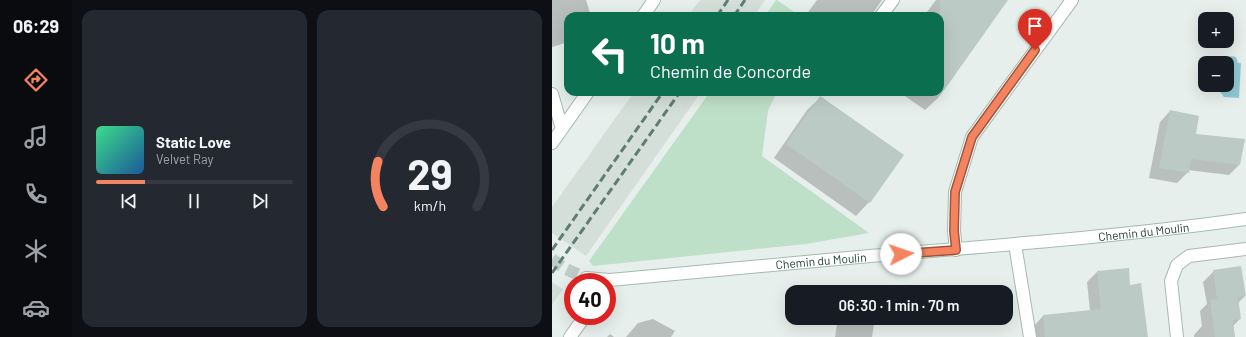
<!DOCTYPE html>
<meta charset="utf-8">
<style>
:root{--surface:#171b24;--page:#242831;--text:#f1f3f6;--muted:#9ea1a6;--line:#363941;--accent:#f4845f}
body{margin:0;font-family:Barlow,sans-serif;background:var(--page);color:var(--text);height:100vh;display:flex;flex-direction:column;font-size:15px;white-space:nowrap}
*{box-sizing:border-box;margin:0}
p{font-size:13px;color:var(--muted)}
.icon{flex:none;width:22px;height:22px;fill:none;stroke:currentColor;stroke-width:2;stroke-linecap:round;stroke-linejoin:round}
.map{position:relative;flex:1;overflow:hidden}
.panel{display:flex;flex-direction:column;gap:10px;padding:10px;background:#0d0f14;width:480px}
.panel>*{flex:none}
.banner{position:absolute;left:12px;top:12px;width:380px;height:84px;border-radius:12px;box-shadow:0 4px 16px #0002;background:#0b6e4f;color:#fff;overflow:hidden}
.fabs{position:absolute;left:646px;top:12px;display:grid;gap:8px}
.fabs a{display:grid;place-items:center;width:36px;height:36px;border-radius:8px;background:var(--surface);box-shadow:0 4px 16px #0002;font-size:20px}
.speed{position:absolute;left:12px;top:273px;display:flex;gap:8px;font-size:20px;font-weight:700;text-align:center}
.speed>*{display:grid;place-content:center;width:52px;height:52px;border-radius:50%;background:var(--surface);box-shadow:0 4px 16px #0002;line-height:1}
.speed .limit{border:6px solid #d22;background:#fff;color:#111}
.pin{position:absolute;display:grid;place-items:center;width:34px;height:34px;color:#fff;margin:-41px -17px;border-radius:50% 50% 50% 0;rotate:-45deg;box-shadow:0 0 4px #0007}
.pin .icon{rotate:45deg}
.me{position:absolute;width:44px;margin:-22px;rotate:86deg;stroke-linejoin:round;filter:drop-shadow(0 0 3px #0008)}
.turn{display:flex;align-items:center;gap:14px;height:84px;padding:0 20px;font-size:18px}
.turn .icon{width:52px;height:52px;stroke-width:2.5}
.turn b{display:block;font-size:28px;line-height:34px}
.panel .widget{flex:1;display:flex;flex-direction:column;justify-content:center;gap:6px;min-width:0;padding:0 14px;border-radius:12px;background:var(--page)}
.panel .dial{align-items:center;gap:0}
.dial svg{height:104px;overflow:visible;fill:none;stroke:var(--line);stroke-width:7;stroke-linecap:round;text-anchor:middle}
.dial text{fill:var(--text);stroke:none}
.song{display:flex;align-items:center;gap:12px}
.cover{width:48px;height:48px;border-radius:6px;background:linear-gradient(135deg,hsl(150 70% 55%),hsl(210 70% 35%))}
.played{height:4px;border-radius:2px;background:linear-gradient(90deg,var(--accent) 25%,var(--line) 25%)}
.keys{display:flex;justify-content:space-around;direction:ltr}
.panel .tiles{flex:1;display:grid;gap:10px;grid-template-columns:repeat(2,1fr)}
.trip{position:absolute;left:233px;top:285px;width:228px;height:40px;border-radius:12px;background:var(--surface);box-shadow:0 4px 16px #0002;font-weight:600;line-height:40px;text-align:center}
main{display:flex;flex:1;min-height:0}
.tab-bar{display:flex;flex-direction:column;width:72px;justify-content:space-around;align-items:center;background:#090b0e;color:var(--muted)}
.tab-bar .icon{width:28px;height:28px}
.tab-bar .on{color:var(--accent)}
.tab-bar b{font-size:18px;color:var(--text)}
.map>svg:first-child{display:block}
</style>
<main>
<nav class="tab-bar">
<b>06:29</b>
<svg class="icon on" aria-label="directions" viewBox="0 0 24 24"><path d="M12 3l9 9-9 9-9-9zM9 14v-3h6M13 9l2 2-2 2"/></svg>
<svg class="icon" aria-label="music" viewBox="0 0 24 24"><path d="M9 18V5l10-2v13"/><circle cx="6" cy="18" r="3"/><circle cx="16" cy="16" r="3"/></svg>
<svg class="icon" aria-label="phone" viewBox="0 0 24 24"><path d="M5 4h4l2 5-3 2q2 4 5 5l2-3 5 2v4C11 20 4 13 5 4z"/></svg>
<svg class="icon" aria-label="climate" viewBox="0 0 24 24"><path d="M12 3v18M4 7l16 10M4 17L20 7"/></svg>
<svg class="icon" aria-label="car" viewBox="0 0 24 24"><path d="M5 17H2v-5l4-1 3-4h7l3 4 3 1v5h-3M9 17h6M6 11h13"/><circle cx="7" cy="17" r="2"/><circle cx="17" cy="17" r="2"/></svg>
</nav>
<section class="panel">
<div class="tiles">
<div class="widget">
<div class="song"><i class="cover"></i><div><b>Static Love</b><p>Velvet Ray</p></div></div>
<div class="played"></div>
<div class="keys"><svg class="icon" aria-label="previous" viewBox="0 0 24 24"><path d="M18 5L8 12l10 7zM5 5v14"/></svg><svg class="icon" aria-label="pause" viewBox="0 0 24 24"><path d="M8 5v14M16 5v14"/></svg><svg class="icon" aria-label="next" viewBox="0 0 24 24"><path d="M6 5l10 7-10 7zM19 5v14"/></svg></div>
</div>
<div class="widget dial"><svg viewBox="0 0 100 80">
<path d="M14 69A42 42 0 1 1 86 69"/>
<path d="M14 69A42 42 0 0 1 10 34" stroke="#f4845f"/>
<text x="50" y="56" font-size="32" font-weight="700">29</text>
<text x="50" y="72" font-size="11">km/h</text>
</svg></div>
</div>
</section>
<div class="map">
<svg width="694" height="337" viewBox="0 0 694 337">
<rect width="100%" height="100%" fill="#e6efeb"/>
<!-- built -->
<path fill="#d4dfda" d="M148,0H213L202,16H136Z
M82,92H149L34,256L0,233V207Z
M0,282L11,289L0,305Z"/>
<!-- green -->
<path fill="#bfe0c8" d="M224,0H225L248,16H213Z
M158,92H225L216,111L210,156L317,233L254,244L41,266L37,261Z"/>
<!-- water -->
<path fill="#8ec9d4" d="M679,56L684,57L686,63H689L687,98L672,97L668,92V85H675V63H670V61L674,62L676,58Z"/>
<!-- shadow -->
<path fill="#0003" d="M0,0H34L39,16H16V42L0,47Z
M265,0H330L319,16H255L254,15Z
M384,0H451L453,2L386,98L373,110L347,92H388V16H372Z
M269,97L351,155L317,202L304,216L222,158L255,110Z
M618,111L643,135L687,165L677,175L636,170V172L625,183L597,178L608,122Z
M576,269L577,286L595,337H482L481,327L491,316L538,311L535,282L545,272Z
M662,271L693,296L686,303L688,319L681,326L682,337H642V335L650,326L648,311L655,304L651,282Z
M286,318H323L320,337H283Z
M101,319L123,331L119,337H74L86,323Z
M58,334L62,337H55Z"/>
<!-- building -->
<path fill="#bbcac4" d="M388,0H456L388,96Z
M268,96L352,155L318,203L234,144Z
M618,110L647,116L644,134L693,139L688,165L639,159L637,173L607,168Z
M689,266L694,296L686,297L689,319L681,320L683,337H663L658,300L665,299L661,270Z
M577,268L578,285L589,283L596,337H493L491,315L549,309L545,271Z"/>
<g fill="none" stroke-linecap="round" stroke-linejoin="round">
<!-- secondary-tunnel -->
<path stroke="#bfccc8" stroke-width="12" stroke-dasharray="12 6" stroke-linecap="butt" d="M0,259L12,268L34,278"/>
<defs>
<path id="lane" d="M329,16L341,0"/>
<path id="street" d="M91,16L102,0
M0,94L10,129
M0,143L36,92
M463,244L478,337
M404,250L402,231L403,192L420,137L520,0
M18,337L33,316
M625,337L619,281L625,265L637,256L694,249"/>
<g id="secondary">
<path id="s1" d="M34,278L58,280C141,272 224,264 307,257C436,246 566,237 694,219"/>
</g>
</defs>
<!-- lane casing -->
<use href="#lane" stroke="#a8b8b2" stroke-width="14"/>
<!-- street casing -->
<use href="#street" stroke="#a8b8b2" stroke-width="14"/>
<!-- secondary casing -->
<use href="#secondary" stroke="#a4bbb3" stroke-width="14"/>
<!-- lane -->
<use href="#lane" stroke="#fff" stroke-width="12"/>
<!-- street -->
<use href="#street" stroke="#fff" stroke-width="12"/>
<!-- secondary -->
<use href="#secondary" stroke="#fff" stroke-width="12"/>
<!-- rail -->
<path stroke="#5f7d75" stroke-width="3" stroke-dasharray="8 4" stroke-linecap="butt" d="M165,16L176,0
M182,16L193,0
M0,250L111,92
M0,273L128,92"/>
</g>
<g fill="none" stroke-linecap="round" stroke-linejoin="round">
<defs>
<path id="route" d="M349,254L404,250L402,231L403,192L420,137L483,50"/>
</defs>
<!-- route casing -->
<use href="#route" stroke="#9f563e" stroke-width="10"/>
<!-- route -->
<use href="#route" stroke="#f4845f" stroke-width="7"/>
</g>
<g text-anchor="middle" dominant-baseline="central" stroke-width="3.5" stroke-linejoin="round" paint-order="stroke">
<!-- street labels -->
<g font-size="12" fill="#24423a" stroke="#f7fbf9">
<text stroke="none"><textPath href="#s1" startOffset="560">Chemin du Moulin</textPath></text>
<text stroke="none"><textPath href="#s1" startOffset="236">Chemin du Moulin</textPath></text>
</g>
</g>
</svg>
<div class="fabs">
<a>+</a>
<a>−</a>
</div>
<div class="speed"><div class="limit">40</div></div>
<div class="pin" style="left:483px;top:50px;background:#d93025"><svg class="icon" aria-label="arrive" viewBox="0 0 24 24"><path d="M6 21V4h12l-3 4 3 4H6"/></svg></div>
<svg class="me" style="left:349px;top:254px" viewBox="-20 -20 40 40"><circle r="19" fill="#fff"/><path d="M0-13L10 11 0 6-10 11z" fill="#f4845f"/></svg>
<div class="trip">06:30 · 1 min · 70 m</div>
<div class="banner">
<div class="turn"><svg class="icon" aria-label="left" viewBox="0 0 24 24"><path d="M17 20v-9H6M10 6l-5 5 5 5"/></svg><div><b>10 m</b>Chemin de Concorde</div></div>
</div>
</div>
</main>
